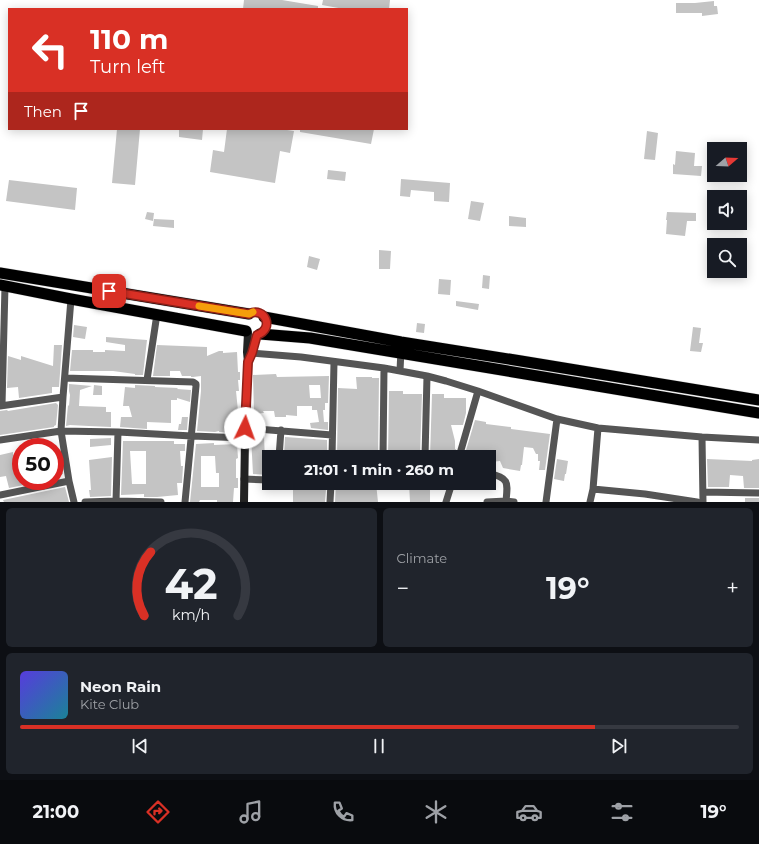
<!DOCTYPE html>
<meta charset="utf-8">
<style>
:root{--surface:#171b24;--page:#20242c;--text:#f1f3f6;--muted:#9ea1a6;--line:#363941;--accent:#d93025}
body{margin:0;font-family:Montserrat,sans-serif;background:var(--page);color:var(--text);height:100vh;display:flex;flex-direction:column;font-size:15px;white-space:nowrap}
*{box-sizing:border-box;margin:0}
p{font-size:13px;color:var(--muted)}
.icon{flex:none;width:22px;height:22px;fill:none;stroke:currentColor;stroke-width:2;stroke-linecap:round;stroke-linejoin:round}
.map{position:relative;height:502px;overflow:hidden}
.drawer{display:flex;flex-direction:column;gap:6px;padding:6px;background:#0d0f14;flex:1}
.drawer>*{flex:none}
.top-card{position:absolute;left:8px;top:8px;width:400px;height:122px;border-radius:0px;box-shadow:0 2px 10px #0003;background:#d93025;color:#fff;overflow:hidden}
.needle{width:26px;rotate:71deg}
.controls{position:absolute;left:707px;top:142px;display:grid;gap:8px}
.controls a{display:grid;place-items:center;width:40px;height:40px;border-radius:0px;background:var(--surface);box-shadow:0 2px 10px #0003;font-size:20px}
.speed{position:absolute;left:12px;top:438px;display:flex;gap:8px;font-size:20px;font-weight:700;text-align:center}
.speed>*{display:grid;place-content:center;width:52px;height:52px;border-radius:50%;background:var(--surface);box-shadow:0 2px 10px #0003;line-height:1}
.speed .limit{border:6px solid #d22;background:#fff;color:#111}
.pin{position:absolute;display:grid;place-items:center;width:34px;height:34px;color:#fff;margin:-17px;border-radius:8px;box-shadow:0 2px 6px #0006}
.me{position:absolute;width:44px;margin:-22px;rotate:3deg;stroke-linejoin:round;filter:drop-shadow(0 0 3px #0008)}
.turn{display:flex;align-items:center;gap:14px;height:84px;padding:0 16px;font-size:18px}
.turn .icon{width:52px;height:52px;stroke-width:2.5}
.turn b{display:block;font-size:28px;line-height:34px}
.then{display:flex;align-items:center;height:38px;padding:0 16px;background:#0003;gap:8px;font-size:15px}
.big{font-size:30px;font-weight:700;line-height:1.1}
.drawer .widget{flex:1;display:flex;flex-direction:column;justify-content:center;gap:6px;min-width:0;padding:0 14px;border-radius:6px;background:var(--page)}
.drawer .dial{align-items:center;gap:0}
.dial svg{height:104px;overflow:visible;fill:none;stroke:var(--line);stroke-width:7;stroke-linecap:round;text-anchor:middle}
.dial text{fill:var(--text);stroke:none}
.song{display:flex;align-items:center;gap:12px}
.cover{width:48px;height:48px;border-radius:6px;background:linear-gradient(135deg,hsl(250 70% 55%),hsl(190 70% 35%))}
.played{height:4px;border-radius:2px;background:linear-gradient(90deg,var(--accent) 80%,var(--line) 80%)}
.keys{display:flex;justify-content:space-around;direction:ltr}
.heat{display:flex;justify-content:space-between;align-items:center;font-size:22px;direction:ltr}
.drawer .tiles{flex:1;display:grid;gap:6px;grid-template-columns:1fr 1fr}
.widget:last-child{grid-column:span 2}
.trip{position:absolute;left:262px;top:450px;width:234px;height:40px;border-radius:0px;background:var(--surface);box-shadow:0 2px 10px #0003;font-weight:700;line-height:40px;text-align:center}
.menu{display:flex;height:64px;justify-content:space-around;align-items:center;background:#090b0e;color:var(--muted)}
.menu .icon{width:28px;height:28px}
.menu .active{color:var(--accent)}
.menu b{font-size:18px;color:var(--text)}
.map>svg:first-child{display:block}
</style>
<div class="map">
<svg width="759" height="502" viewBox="0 0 759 502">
<rect width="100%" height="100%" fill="#fff"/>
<!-- building -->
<path fill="#c4c4c4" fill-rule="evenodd" d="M244,0H282L318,6V9H243Z
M323,0H390L389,9H344L322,5Z
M714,1V6H717L718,14L702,16V13H676V3H695Z
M117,129H140L135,185L112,183Z
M179,129H203L202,140L179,137Z
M227,129H280L294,131L290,153L280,151L275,183L210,172L213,150L224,152Z
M300,129H374L371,144L300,132Z
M647,131L658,133L655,160L644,159Z
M676,151L695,153L694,166H702L701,176L673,174V164L675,165Z
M328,170L346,172L345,181L327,179Z
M401,179L450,183L449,202L434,201V192L411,190L410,197L400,196Z
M9,180L77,188L75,210L6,201Z
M471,201L484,203L480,221L468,219Z
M147,212L154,213L153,221L145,219Z
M667,212L696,213V221H687L685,236L666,234L667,220H666Z
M509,216L526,218V227L509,226Z
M154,219L174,220V228L153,226Z
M379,250L391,251L390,269H379Z
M309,256L320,259L317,270L307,267Z
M483,275L490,276L489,289L482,288Z
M439,279L451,280L450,295L438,294Z
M456,301L479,304L478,310L456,306Z
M417,323L425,324L424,333L416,332Z
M74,325L87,327L85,339L73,337Z
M693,327L701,328L699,343H703L701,352L690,351Z
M106,337L147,340L143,375H135V374L113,371H70L72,350H93V352H105V350L125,351V345L106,342Z
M54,345H62L59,387H52V393L19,398L18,387L7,388L8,356L21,360V356L53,366Z
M157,345L207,347V356L219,351H223V353L237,352L238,372H240V380H238L239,391H236L238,411L237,433L219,432V431L215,432L197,431L201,391V376L193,377H191V376H182L180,371H170V376H153Z
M276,374L277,377L329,376L328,403H325V410H323L324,422H328V430L311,428L310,423L319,422L317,410H312V406H297V416L286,415V417H275L274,411H263L264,413L254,414L253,375ZM309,385H320L321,398H310Z
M356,377H372V378H379L378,457H337L338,388L357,389Z
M69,384L92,386L80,390L79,406L106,407V412H111V427L89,426L70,425L66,426L68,405L69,406L70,395L69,391Z
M94,385L102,386V395H93Z
M135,385L155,386V387L178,388L177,389L191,390L190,402L177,398V400H171V423L147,422V429L120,427L121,417H132L129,406H123L125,387L135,388Z
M389,391H403V394H422L420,456H402L403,457H388Z
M432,394H444V398H466V413L463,425H451L455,441V449H456L454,457H430Z
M56,403L58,405L56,425L54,426V427L0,435V411L7,410L8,411Z
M182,417H188L187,430H178L179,424H181Z
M475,420L486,422V424L511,427V429L550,434L545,470H539L540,461H538V454H536L533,448L524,447L522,465H521L520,471L503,468L500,461L490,462L489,457H464Z
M264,436L265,460L268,459V475L253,474L251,437Z
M285,437L327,440V453H318V457H284Z
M111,438V445L90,447V439Z
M123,441H174V444H185V451H180L181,466H183L182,483H177L178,495L157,497H144V494L121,495ZM130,451H146V484H132Z
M214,443V445L237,444L238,458L236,459V478H238V488H234L233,502H217V500H200L199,502H190L196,444ZM201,456H215L216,473H219V487H201Z
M13,452V455L21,453V481H44L9,488L6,476L0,477V455Z
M55,452H57L60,463H61L63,474L55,476Z
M112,457L111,496L90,497L89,490H91L89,460Z
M557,459L568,461L566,474H565L564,481L554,479Z
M707,459L752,461V460L759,459V488H744L743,476L730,475L729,487H708Z
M336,483H376L378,502H335Z
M409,483H420L421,486H430V502H410Z
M65,487L69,502H4L3,500Z
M293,489H326L325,502H293Z
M745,498H759V502H745Z"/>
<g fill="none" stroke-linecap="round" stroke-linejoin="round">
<defs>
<path id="trunk" d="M0,273L249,314
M0,285L71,299L246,331
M264,317L401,342L521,361L759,400
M260,334L310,338L759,413"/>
</defs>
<!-- trunk casing -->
<use href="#trunk" stroke="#dbdbdb" stroke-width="12"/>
<!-- minor -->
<path stroke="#555" stroke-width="7" d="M71,299L63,397L61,431L69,481L74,502
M252,353L301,357L384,368L383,457
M384,368L427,376L446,381L478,391L557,419L598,428L702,437L759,440
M400,371L401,349
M65,378L193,382L196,384V386L185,502
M147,380L157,314
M2,405L5,286
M0,406L63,397
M245,428L332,435
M702,437L703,502
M0,440L61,431L118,432L192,436L245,438
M279,457L281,430
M332,457L334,362
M425,457L427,376
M459,457L478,391
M489,473C509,479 508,481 506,501
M244,479L269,480
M593,489L645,494L697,502
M703,492L759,493
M0,495L69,481
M116,501L118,432
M85,502L116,501L161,502
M330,502L331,483
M446,502L452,483
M487,502L506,501L514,502
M546,502L557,419
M590,502L593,489L598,428"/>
<!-- secondary -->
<path stroke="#222" stroke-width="8" d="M249,359L252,353L257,335
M244,502L245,438L248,362L247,352L248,333"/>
<!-- trunk -->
<use href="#trunk" stroke="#000" stroke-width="11"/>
</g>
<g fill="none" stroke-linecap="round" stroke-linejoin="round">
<defs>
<path id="route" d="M109,291L249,314C265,306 275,329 257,335L252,353L248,362L245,428"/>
</defs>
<!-- route casing -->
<use href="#route" stroke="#8d1f18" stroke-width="10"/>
<!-- route -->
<use href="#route" stroke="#d93025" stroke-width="7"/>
<!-- slow -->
<path stroke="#f59e0b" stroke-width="7" d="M199,306L249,314L253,312"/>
</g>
</svg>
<div class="controls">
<a><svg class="needle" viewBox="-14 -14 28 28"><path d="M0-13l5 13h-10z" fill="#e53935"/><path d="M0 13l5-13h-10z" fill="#9ea1a6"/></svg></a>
<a><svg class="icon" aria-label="sound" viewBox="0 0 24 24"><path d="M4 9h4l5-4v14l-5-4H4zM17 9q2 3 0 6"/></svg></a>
<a><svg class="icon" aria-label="search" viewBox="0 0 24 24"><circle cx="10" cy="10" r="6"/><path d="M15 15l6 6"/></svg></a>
</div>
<div class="speed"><div class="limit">50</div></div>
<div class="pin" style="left:109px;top:291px;background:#d93025"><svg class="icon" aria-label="arrive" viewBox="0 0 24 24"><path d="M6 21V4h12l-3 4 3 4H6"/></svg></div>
<svg class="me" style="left:245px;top:428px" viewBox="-20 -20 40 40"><circle r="19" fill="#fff"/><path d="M0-13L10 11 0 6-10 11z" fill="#d93025"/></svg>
<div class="trip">21:01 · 1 min · 260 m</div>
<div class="top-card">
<div class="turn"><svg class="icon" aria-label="left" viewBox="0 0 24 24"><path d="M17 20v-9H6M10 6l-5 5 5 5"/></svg><div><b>110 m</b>Turn left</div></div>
<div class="then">Then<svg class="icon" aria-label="arrive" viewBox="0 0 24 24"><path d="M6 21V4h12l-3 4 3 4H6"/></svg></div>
</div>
</div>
<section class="drawer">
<div class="tiles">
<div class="widget dial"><svg viewBox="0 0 100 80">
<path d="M14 69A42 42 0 1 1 86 69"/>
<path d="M14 69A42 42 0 0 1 19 20" stroke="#d93025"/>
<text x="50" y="56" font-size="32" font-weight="700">42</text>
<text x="50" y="72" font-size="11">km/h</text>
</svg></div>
<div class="widget"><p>Climate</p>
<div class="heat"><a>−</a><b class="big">19°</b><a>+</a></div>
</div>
<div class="widget">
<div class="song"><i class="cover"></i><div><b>Neon Rain</b><p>Kite Club</p></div></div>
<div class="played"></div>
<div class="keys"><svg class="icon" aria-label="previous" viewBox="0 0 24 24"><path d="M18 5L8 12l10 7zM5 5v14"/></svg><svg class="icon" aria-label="pause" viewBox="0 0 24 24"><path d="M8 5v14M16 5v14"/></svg><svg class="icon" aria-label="next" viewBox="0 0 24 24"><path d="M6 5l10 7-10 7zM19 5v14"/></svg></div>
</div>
</div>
</section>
<nav class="menu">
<b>21:00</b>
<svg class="icon active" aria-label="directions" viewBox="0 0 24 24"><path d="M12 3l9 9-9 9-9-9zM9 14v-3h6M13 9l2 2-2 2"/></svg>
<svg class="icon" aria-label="music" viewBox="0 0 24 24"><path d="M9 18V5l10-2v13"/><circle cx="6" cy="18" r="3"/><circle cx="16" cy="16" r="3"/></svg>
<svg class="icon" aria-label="phone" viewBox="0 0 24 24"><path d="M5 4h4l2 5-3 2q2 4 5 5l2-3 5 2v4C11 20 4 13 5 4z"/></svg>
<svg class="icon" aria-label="climate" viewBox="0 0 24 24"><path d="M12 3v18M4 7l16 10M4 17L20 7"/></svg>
<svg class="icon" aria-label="car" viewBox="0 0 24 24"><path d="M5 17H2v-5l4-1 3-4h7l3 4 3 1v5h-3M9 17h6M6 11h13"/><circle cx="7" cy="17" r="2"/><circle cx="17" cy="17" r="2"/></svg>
<svg class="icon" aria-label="filters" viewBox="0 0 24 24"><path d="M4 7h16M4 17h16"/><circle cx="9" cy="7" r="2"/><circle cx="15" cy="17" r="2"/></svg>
<b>19°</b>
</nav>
